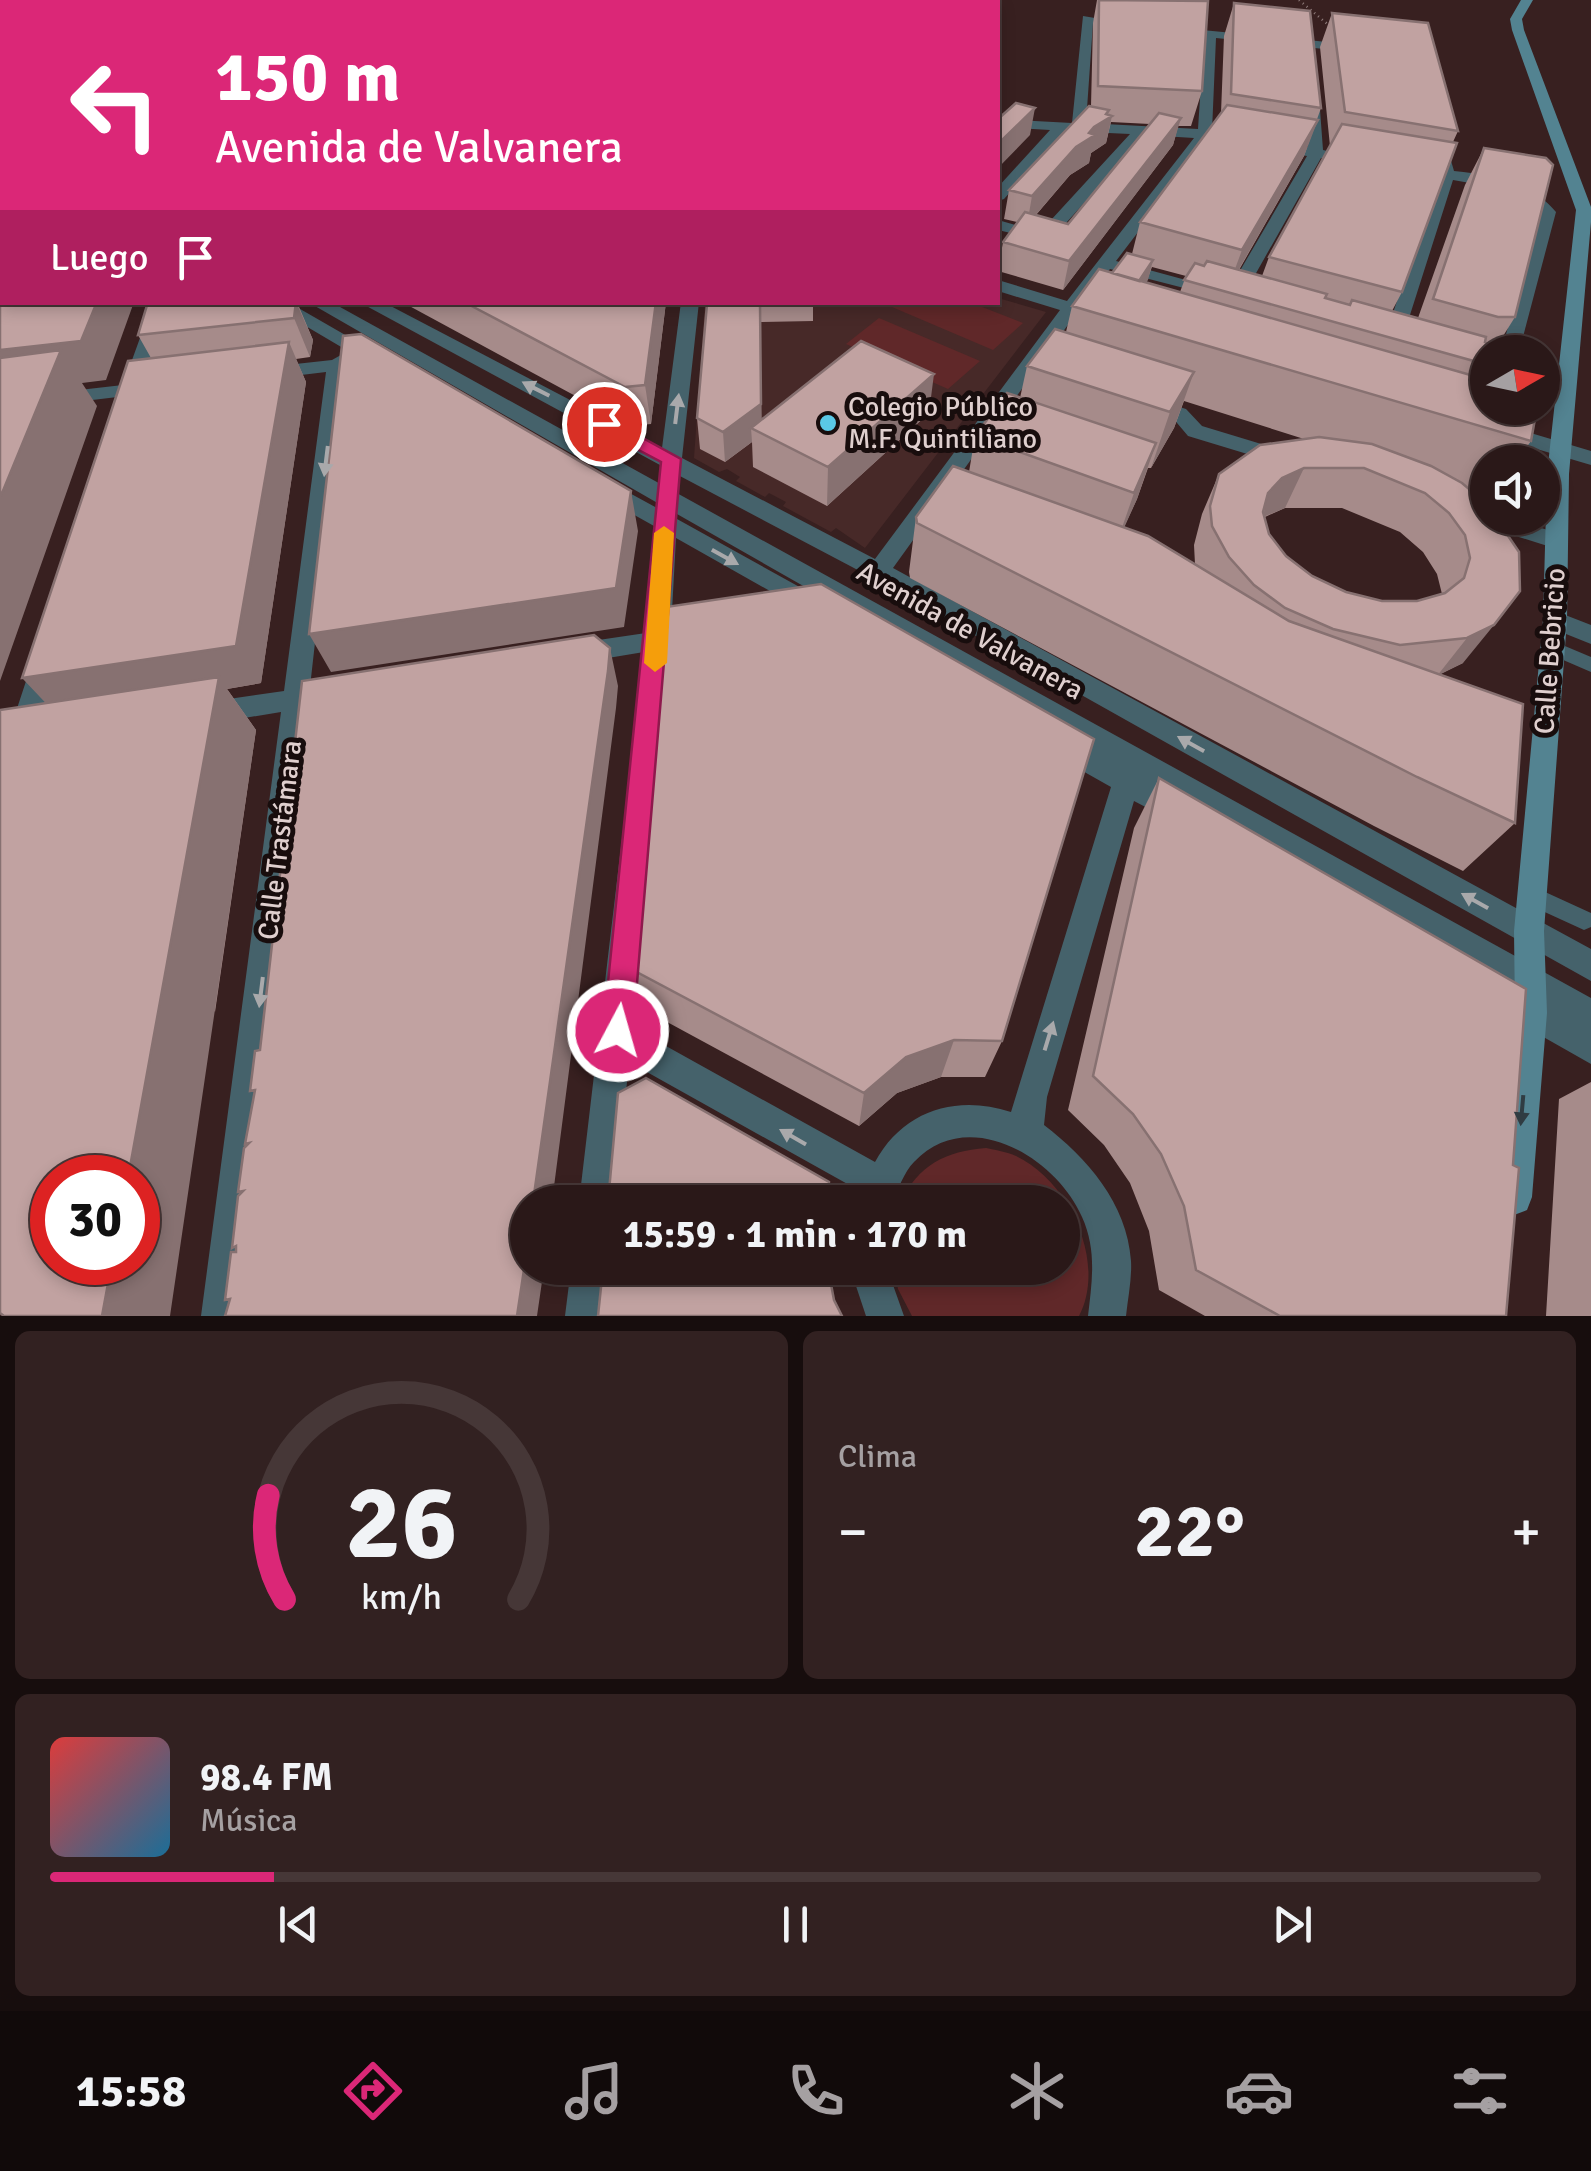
<!DOCTYPE html>
<html lang="es">
<meta charset="utf-8">
<style>
:root{--surface:#2a1818;--page:#322121;--text:#f1f3f6;--muted:#a5a0a2;--line:#463737;--accent:#db2777}
body{margin:0;font-family:Signika,sans-serif;background:var(--page);color:var(--text);height:100vh;display:flex;flex-direction:column;font-size:38px;white-space:nowrap}
*{box-sizing:border-box;margin:0}
p{font-size:32px;color:var(--muted)}
.icon{flex:none;width:55px;height:55px;fill:none;stroke:currentColor;stroke-width:2;stroke-linecap:round;stroke-linejoin:round}
.map{position:relative;height:1316px;overflow:hidden}
.side{display:flex;flex-direction:column;gap:15px;padding:15px;background:#170d0d;flex:1}
.side>*{flex:none}
.hud{position:absolute;left:0px;top:0px;width:1000px;height:305px;box-shadow:0 5px 15px #0003,0 0 0 2px var(--line);background:#db2777;color:#fff;overflow:hidden}
.needle{width:65px;rotate:81deg}
.buttons{position:absolute;left:1470px;top:335px;display:grid;gap:20px}
.buttons a{display:grid;place-items:center;width:90px;height:90px;border-radius:50%;background:var(--surface);box-shadow:0 5px 15px #0003,0 0 0 2px var(--line);font-size:50px}
.speed{position:absolute;left:30px;top:1155px;display:flex;gap:20px;font-size:50px;font-weight:700;text-align:center}
.speed>*{display:grid;place-content:center;width:130px;height:130px;border-radius:50%;background:var(--surface);box-shadow:0 5px 15px #0003,0 0 0 2px var(--line);line-height:1}
.speed .limit{border:15px solid #d22;background:#fff;color:#111}
.pin{position:absolute;display:grid;place-items:center;width:85px;height:85px;color:#fff;margin:-42px;border:5px solid #fff;border-radius:50%;box-shadow:0 2px 10px #0007}
.me{position:absolute;width:110px;margin:-55px;rotate:6deg;stroke-linejoin:round;filter:drop-shadow(0 0 8px #0008)}
.turn{display:flex;align-items:center;gap:35px;height:210px;padding:0 50px;font-size:45px}
.turn .icon{width:130px;height:130px;stroke-width:2.5}
.turn b{display:block;font-size:70px;line-height:85px}
.then{display:flex;align-items:center;height:95px;padding:0 50px;background:#0003;gap:20px;font-size:38px}
.big{font-size:75px;font-weight:700;line-height:1.1}
.side .tile{flex:1;display:flex;flex-direction:column;justify-content:center;gap:15px;min-width:0;padding:0 35px;border-radius:15px;background:var(--page)}
.side .dial{align-items:center;gap:0}
.dial svg{height:260px;overflow:visible;fill:none;stroke:var(--line);stroke-width:7;stroke-linecap:round;text-anchor:middle}
.dial text{fill:var(--text);stroke:none}
.song{display:flex;align-items:center;gap:30px}
.cover{width:120px;height:120px;border-radius:15px;background:linear-gradient(135deg,hsl(0 70% 55%),hsl(200 70% 35%))}
.played{height:10px;border-radius:5px;background:linear-gradient(90deg,var(--accent) 15%,var(--line) 15%)}
.keys{display:flex;justify-content:space-around;direction:ltr}
.heat{display:flex;justify-content:space-between;align-items:center;font-size:55px;direction:ltr}
.side .tiles{flex:1;display:grid;gap:15px;grid-template-columns:1fr 1fr}
.tile:last-child{grid-column:span 2}
.trip{position:absolute;left:510px;top:1185px;width:570px;height:100px;border-radius:50px;background:var(--surface);box-shadow:0 5px 15px #0003,0 0 0 2px var(--line);font-weight:700;line-height:100px;text-align:center}
.menu{display:flex;height:160px;justify-content:space-around;align-items:center;background:#110a0a;color:var(--muted)}
.menu .icon{width:70px;height:70px}
.menu .on{color:var(--accent)}
.menu b{font-size:45px;color:var(--text)}
.map>svg:first-child{display:block}
</style>
<div class="map">
<svg width="1591" height="1316" viewBox="0 0 1591 1316">
<rect width="100%" height="100%" fill="#382020"/>
<!-- built -->
<path fill="#472928" d="M998,298L1046,312L865,548L836,528L831,532L783,506L786,502L769,493L765,497L736,481L740,477L727,469L719,472L694,458L705,303L998,302Z"/>
<!-- green -->
<path fill="#602829" d="M150,0H626L148,2Z
M898,302L972,303L1023,323L993,350L892,307Z
M879,318L980,361L948,389L846,344Z
M986,1148C995,1150 1007,1152 1016,1156C1069,1181 1107,1262 1079,1316H912L898,1289L894,1268H1062V1202H901C918,1165 946,1151 986,1148Z"/>
<g fill="none" stroke-linecap="round" stroke-linejoin="round">
<!-- path -->
<path stroke="#917e7d" stroke-width="2.5" stroke-dasharray="1 4" stroke-linecap="butt" d="M1299,0L1331,27"/>
<!-- lane -->
<path fill="#45626b" fill-rule="evenodd" d="M1553,641L1591,657V672L1547,653L1544,648L1547,643Z
M1532,886L1591,913V927L1584,930L1525,903L1522,896L1525,889Z"/>
<!-- street -->
<path fill="#45626b" fill-rule="evenodd" d="M1083,16L1131,24L1125,28L1093,23L1086,123L1198,129L1204,37L1171,33V27L1359,45L1354,52L1216,38L1212,131L1308,147L1305,96L1312,92L1319,96L1323,150L1364,160L1356,165L1321,158L1242,298L1233,303L1224,298L1307,156L1209,139L1116,261L1219,289V297L1110,269L1082,306L1093,309V317L1075,315L893,568L1591,949V981L871,577L678,475L662,476L660,465L359,302H383L662,448L681,302H699L682,458L875,559L1060,310L998,291V280L1067,301L1194,138L1145,135L1049,242L998,230V220L1040,232L1130,134L1065,131L1004,199L998,201V187L1050,130L998,127V119L1072,123Z
M1438,136L1445,140L1454,171C1492,175 1530,181 1556,212L1519,352H1501L1540,213L1504,189L1453,180L1402,340L1393,346L1384,340L1438,178L1422,172L1438,169L1431,140Z
M153,302H171L144,383L151,385V393L0,411V399L123,385Z
M265,302H288L380,355L370,361L359,357L346,367L310,687L321,690L325,697L321,704L308,708L239,1316H201L281,712L208,724L199,720L195,713L199,706L208,702L284,691L326,372L268,379L258,373L268,367L332,360L348,351Z
M308,302H331L1591,998V1064L1508,1017L1503,1006L1508,995L1516,991L1191,806L1194,813L1190,822L1180,825L1134,801L1047,1097L1044,1125C1087,1158 1127,1203 1131,1261C1132,1278 1128,1298 1126,1316H1088C1092,1282 1097,1250 1082,1217C1057,1158 968,1104 914,1162C904,1172 898,1190 892,1202H855L860,1191L629,1062L615,1202H579L644,652L578,663L569,660L566,653L569,646L578,643L646,633L654,526L597,494L594,489L597,484H613L657,508L661,505ZM677,514L1074,740L1058,733L1049,736L1045,744L1049,752L1111,787L1011,1112C957,1094 903,1110 875,1162L648,1036L633,1022L670,648L681,645L684,638L681,631L671,629L676,538L807,612H823L827,606L823,600L677,519Z
M1147,397L1186,409L1202,426L1291,453L1295,458L1284,465L1188,436L1172,417L1140,407V399Z
M1500,424L1591,451V465L1493,436L1490,431Z
M1470,506L1488,512V518H1507L1565,535L1568,541L1557,549L1462,519L1459,514L1462,509Z
M1555,611L1591,625V644L1546,626L1543,620Z
M45,653L54,656L58,663L14,801L10,810L0,813V760L32,663L36,656Z
M571,1268H608L603,1316H565Z
M850,1268H887L904,1316H866Z"/>
<!-- secondary -->
<path fill="#538391" fill-rule="evenodd" d="M1521,0H1533L1522,19L1524,30L1591,207V222L1569,474L1567,620L1544,931L1547,1013L1532,1197L1527,1210L1514,1215L1501,1210L1496,1197L1515,1013L1514,931L1543,620L1547,474L1576,210L1512,30L1510,19Z"/>
<!-- highway -->
<path fill="#65b2c9" fill-rule="evenodd" d="M108,0H124L125,2H110Z"/>
</g>
<!-- wall -->
<path fill="#a68b8a" fill-rule="evenodd" d="M516,0H615L614,2H517Z
M1097,0H1197L1202,91L1191,126H1178L1173,145L1063,290L998,271L1003,242L1017,222L1004,219L1009,190L1091,106L1093,23ZM1111,122L1150,124L1068,224L1036,215L1070,175L1089,163L1091,153L1106,143Z
M1234,3L1321,108L1304,156L1239,270L1262,276L1269,257L1330,146L1320,47L1332,13L1458,131L1453,142L1402,292L1392,311L1418,318L1465,185L1484,148L1515,317L1495,349L1488,352V370L1483,378L1531,441L1516,462H1488V496L1471,491L1488,505L1463,663L1440,674L1515,823L1463,871L1374,826L910,578L909,572L916,517L969,472L975,436L1020,398L1027,366L1066,332L1072,306L1112,273L1132,254L1140,222L1221,113L1224,36ZM1152,267L1186,276L1180,292L1146,283ZM1184,401L1304,439L1219,474L1202,514L1194,545L1195,564L1124,527L1137,499L1148,468H1151L1174,428ZM1285,508H1342L1400,532L1423,552L1437,574L1442,594L1417,601H1382L1346,592L1312,576L1286,556L1269,534L1265,517Z
M297,302L313,340L310,357L296,359L306,382L261,683L227,689L256,730L215,1012L46,703L151,358L138,335Z
M402,302H666L651,424L631,426Z
M709,302H813V321L760,322L761,420L929,413L827,506L753,467L752,442L725,462L700,449L697,418Z
M1159,778L1513,1165L1506,1316H1205L1159,1290L1149,1231L1130,1183L1104,1145L1068,1110L1134,828Z
M633,970L1002,1041L985,1077H941L897,1093L859,1126L645,1010Z
M1591,1082V1316H1546L1559,1099Z"/>
<!-- shaded-wall -->
<path fill="#877171" d="M1035,108L1030,135L998,168V144Z
M1109,110L1107,119L1112,116L1106,143L1091,153L1089,163L1070,175L1027,225L1032,196Z
M1181,118L1173,145L1063,290L1069,261Z
M1318,120L1304,156L1228,288L1242,250Z
M1153,260L1148,280L1128,309L1133,289Z
M97,302H134L106,380L82,383L97,406L0,681V350Z
M296,302L313,340L310,357L294,318Z
M656,302H666L651,424L645,385Z
M760,304L762,434L751,428L752,442L725,462L723,432Z
M289,342L306,382L261,683L227,689L256,730L170,1316H102L112,1262H138V1178H128L57,715L22,678Z
M1194,372L1174,428L1151,468L1170,412Z
M934,374L929,413L827,506L828,467Z
M1156,443L1137,499L1115,548L1134,493Z
M1304,468L1285,508L1263,517L1268,493L1282,478Z
M631,491L638,531L624,627L331,672L309,634Z
M1494,625L1463,663L1437,676L1467,638Z
M610,648L618,686L616,708L552,1202H533Z
M954,1040L941,1077L897,1093L859,1126L864,1093L906,1057Z
M528,1243V1268H544L537,1316H517Z"/>
<!-- building -->
<path fill="#c1a2a1" stroke="#877171" stroke-width="2.5" fill-rule="evenodd" d="M1099,0L1208,1L1202,91L1098,86Z
M1234,3L1310,11L1321,108L1231,94Z
M1332,13L1428,23L1458,131L1345,112Z
M1016,103L1035,108L998,144V119Z
M1227,105L1318,120L1242,250L1140,222Z
M1089,106L1109,110L1106,114L1112,116L1094,127L1089,133L1095,135L1076,147L1032,196L1009,190Z
M1159,113L1181,118L1069,261L1003,242L1025,212L1068,224Z
M1342,124L1457,143L1402,292L1269,257Z
M1484,148L1546,158L1553,165L1515,317H1498L1433,299Z
M2,215V231H0V220Z
M0,240H2V302H97L81,341L0,350Z
M1127,253L1153,260L1139,281L1112,273Z
M1207,261L1327,294L1325,298L1350,305L1352,300L1486,337L1485,342L1496,345L1494,352H1488V365L1184,280L1195,263L1204,266Z
M1099,269L1488,380V408H1537L1531,441L1072,306Z
M148,302H296L294,318L138,335Z
M464,302H656L645,385L625,387Z
M707,304H760L761,404L723,432L697,418Z
M1055,329L1194,372L1170,412L1027,366Z
M361,334L631,491L616,588L309,634L343,336Z
M861,341L934,374L828,467L751,428Z
M289,342L236,646L22,678L128,361Z
M61,350L0,498V358Z
M1007,393L1156,443L1134,493L975,436Z
M1319,437L1372,444L1431,466L1462,483L1488,505V518H1496L1519,552L1520,591L1494,625L1467,638L1400,645L1333,629L1285,608L1254,585L1229,557L1212,526L1210,506L1219,474L1260,445ZM1304,468H1364L1425,493L1449,513L1465,535L1470,558L1464,578L1445,593L1417,601H1382L1346,592L1312,576L1286,556L1269,534L1263,512L1268,493L1282,478Z
M953,466L1148,536L1289,621L1523,704L1515,823L1417,777L917,523L916,517Z
M821,584L1094,739L1002,1041L954,1040L906,1057L864,1093L633,970L666,607Z
M594,635L610,648L608,671L533,1202H528V1243L517,1316H225L230,1299L225,1300L231,1252H236V1246L232,1248L238,1196L243,1191L238,1192L244,1148L249,1143L245,1144L255,1090L250,1091L255,1051L260,1050L302,681Z
M219,677L128,1178H52V1262H112L102,1316H4L0,1313V710Z
M1159,778L1526,989L1513,1165L1519,1168L1506,1316H1280L1196,1270L1184,1206L1161,1154L1133,1114L1093,1076Z
M646,1078L829,1182L827,1202H608L618,1093Z
M603,1268H828L834,1300L842,1316H598Z"/>
<!-- one-way arrows -->
<defs><path id="oneway-solid" d="M-6-.8H1V-3.2L6.5 0L1 3.2V.8H-6Z" transform="scale(2.5)"/></defs>
<g fill="#a9a9ab">
<use href="#oneway-solid" transform="translate(536 389) rotate(-153)"/>
<use href="#oneway-solid" transform="translate(677 409) rotate(-83)"/>
<use href="#oneway-solid" transform="translate(326 461) rotate(97)"/>
<use href="#oneway-solid" transform="translate(725 557) rotate(29)"/>
<use href="#oneway-solid" transform="translate(1191 744) rotate(-151)"/>
<use href="#oneway-solid" transform="translate(1475 901) rotate(-151)"/>
<use href="#oneway-solid" transform="translate(261 992) rotate(97)"/>
<use href="#oneway-solid" transform="translate(1049 1036) rotate(-73)"/>
<use href="#oneway-solid" transform="translate(793 1137) rotate(-150)"/>
</g>
<use fill="#303c42" href="#oneway-solid" transform="translate(1522 1110) rotate(95)"/>
<!-- route -->
<path fill="#db2777" stroke="#8e194d" stroke-width="2.5" d="M597,420H610L681,459L633,1031L628,1041L618,1046L608,1041L603,1031L661,462L597,428Z"/>
<!-- slow -->
<path fill="#f59e0b" d="M664,526L674,533L667,663L655,672L644,663L654,533Z"/>
<!-- markers -->
<circle fill="#5ac8e6" stroke="#180d0d" stroke-width="4" cx="828" cy="423" r="10"/>
<g text-anchor="middle" dominant-baseline="central" stroke-width="10" stroke-linejoin="round" paint-order="stroke">
<!-- poi labels -->
<g font-size="28" fill="#dfcfce" stroke="#180d0d" text-anchor="start">
<text x="848" y="407">Colegio Público<tspan x="848" dy="32">M.F. Quintiliano</tspan></text>
</g>
<!-- street labels -->
<g font-size="28" fill="#dfcfce" stroke="#180d0d">
<text transform="translate(970 631) rotate(29)">Avenida de Valvanera</text>
<text transform="translate(1550 651) rotate(-86)">Calle Bebricio</text>
<text transform="translate(280 840) rotate(-83)">Calle Trastámara</text>
</g>
</g>
</svg>
<div class="buttons">
<a><svg class="needle" viewBox="-14 -14 28 28"><path d="M0-13l5 13h-10z" fill="#e53935"/><path d="M0 13l5-13h-10z" fill="#a5a0a2"/></svg></a>
<a><svg class="icon" aria-label="sound" viewBox="0 0 24 24"><path d="M4 9h4l5-4v14l-5-4H4zM17 9q2 3 0 6"/></svg></a>
</div>
<div class="speed"><div class="limit">30</div></div>
<div class="pin" style="left:604px;top:424px;background:#d93025"><svg class="icon" aria-label="arrive" viewBox="0 0 24 24"><path d="M6 21V4h12l-3 4 3 4H6"/></svg></div>
<svg class="me" style="left:618px;top:1031px" viewBox="-20 -20 40 40"><circle r="17" fill="#db2777" stroke="#fff" stroke-width="3"/><path d="M0-11L8 9 0 5-8 9z" fill="#fff"/></svg>
<div class="trip">15:59 · 1 min · 170 m</div>
<div class="hud">
<div class="turn"><svg class="icon" aria-label="left" viewBox="0 0 24 24"><path d="M17 20v-9H6M10 6l-5 5 5 5"/></svg><div><b>150 m</b>Avenida de Valvanera</div></div>
<div class="then">Luego<svg class="icon" aria-label="arrive" viewBox="0 0 24 24"><path d="M6 21V4h12l-3 4 3 4H6"/></svg></div>
</div>
</div>
<section class="side">
<div class="tiles">
<div class="tile dial"><svg viewBox="0 0 100 80">
<path d="M14 69A42 42 0 1 1 86 69"/>
<path d="M14 69A42 42 0 0 1 9 37" stroke="#db2777"/>
<text x="50" y="56" font-size="32" font-weight="700">26</text>
<text x="50" y="72" font-size="11">km/h</text>
</svg></div>
<div class="tile"><p>Clima</p>
<div class="heat"><a>−</a><b class="big">22°</b><a>+</a></div>
</div>
<div class="tile">
<div class="song"><i class="cover"></i><div><b>98.4 FM</b><p>Música</p></div></div>
<div class="played"></div>
<div class="keys"><svg class="icon" aria-label="previous" viewBox="0 0 24 24"><path d="M18 5L8 12l10 7zM5 5v14"/></svg><svg class="icon" aria-label="pause" viewBox="0 0 24 24"><path d="M8 5v14M16 5v14"/></svg><svg class="icon" aria-label="next" viewBox="0 0 24 24"><path d="M6 5l10 7-10 7zM19 5v14"/></svg></div>
</div>
</div>
</section>
<nav class="menu">
<b>15:58</b>
<svg class="icon on" aria-label="directions" viewBox="0 0 24 24"><path d="M12 3l9 9-9 9-9-9zM9 14v-3h6M13 9l2 2-2 2"/></svg>
<svg class="icon" aria-label="music" viewBox="0 0 24 24"><path d="M9 18V5l10-2v13"/><circle cx="6" cy="18" r="3"/><circle cx="16" cy="16" r="3"/></svg>
<svg class="icon" aria-label="phone" viewBox="0 0 24 24"><path d="M5 4h4l2 5-3 2q2 4 5 5l2-3 5 2v4C11 20 4 13 5 4z"/></svg>
<svg class="icon" aria-label="climate" viewBox="0 0 24 24"><path d="M12 3v18M4 7l16 10M4 17L20 7"/></svg>
<svg class="icon" aria-label="car" viewBox="0 0 24 24"><path d="M5 17H2v-5l4-1 3-4h7l3 4 3 1v5h-3M9 17h6M6 11h13"/><circle cx="7" cy="17" r="2"/><circle cx="17" cy="17" r="2"/></svg>
<svg class="icon" aria-label="filters" viewBox="0 0 24 24"><path d="M4 7h16M4 17h16"/><circle cx="9" cy="7" r="2"/><circle cx="15" cy="17" r="2"/></svg>
</nav>
